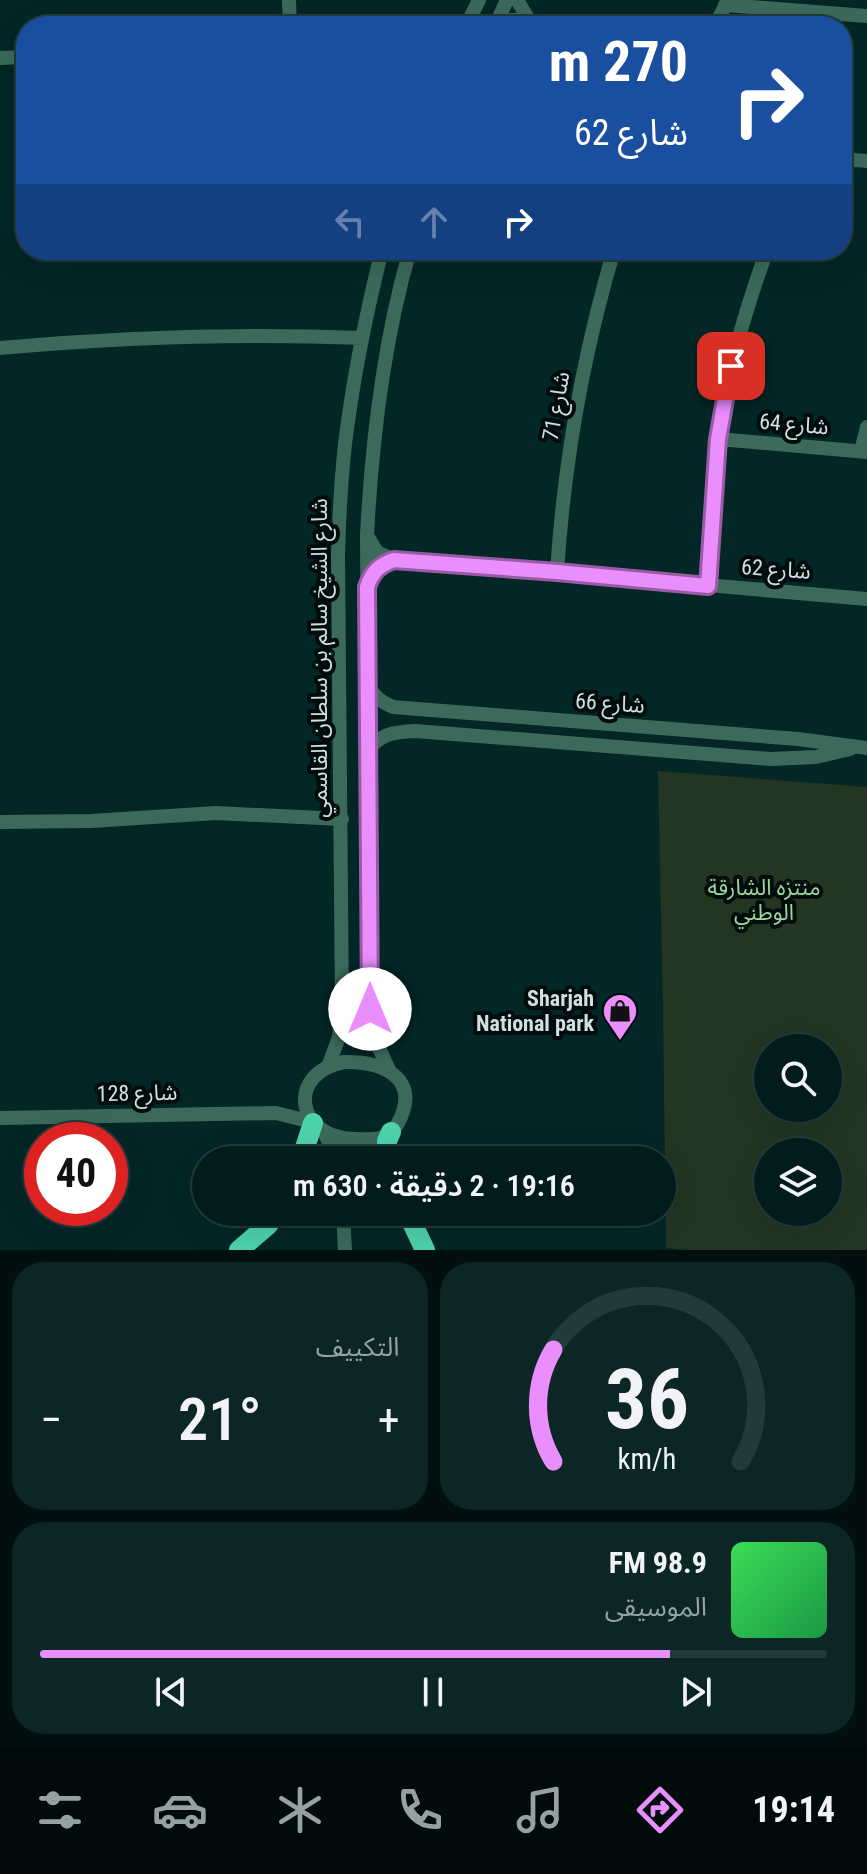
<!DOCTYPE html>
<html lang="ar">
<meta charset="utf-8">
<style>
:root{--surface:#021c1c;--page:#0c2525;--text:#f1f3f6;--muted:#96a1a3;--line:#233a3b;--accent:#ea8dfd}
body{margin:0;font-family:"Roboto Condensed","Noto Sans Arabic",sans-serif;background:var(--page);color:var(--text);direction:rtl;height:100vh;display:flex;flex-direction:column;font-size:30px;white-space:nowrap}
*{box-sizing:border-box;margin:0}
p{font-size:26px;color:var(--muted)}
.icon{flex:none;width:44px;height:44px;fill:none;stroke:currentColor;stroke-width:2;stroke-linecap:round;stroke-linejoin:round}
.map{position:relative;height:1250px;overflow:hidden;direction:ltr}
.sheet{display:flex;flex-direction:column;gap:12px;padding:12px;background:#010f0f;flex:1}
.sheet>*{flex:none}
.hud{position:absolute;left:16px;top:16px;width:836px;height:244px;border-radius:32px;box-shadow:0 8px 32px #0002,0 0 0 2px var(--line);direction:rtl;background:#1a4fa0;color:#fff;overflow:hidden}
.tools{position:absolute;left:754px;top:1034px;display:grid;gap:16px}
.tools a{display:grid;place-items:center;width:88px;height:88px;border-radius:50%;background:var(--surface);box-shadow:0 8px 32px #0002,0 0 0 2px var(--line);font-size:40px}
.speed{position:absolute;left:24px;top:1122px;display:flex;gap:16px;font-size:40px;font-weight:700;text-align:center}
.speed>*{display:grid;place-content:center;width:104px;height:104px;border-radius:50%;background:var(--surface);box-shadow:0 8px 32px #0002,0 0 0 2px var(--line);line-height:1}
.speed .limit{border:12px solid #d22;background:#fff;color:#111}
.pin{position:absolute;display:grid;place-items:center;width:68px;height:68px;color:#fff;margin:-34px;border-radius:16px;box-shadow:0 4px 12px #0006}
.me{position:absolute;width:88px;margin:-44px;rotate:0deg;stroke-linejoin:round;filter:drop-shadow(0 0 6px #0008)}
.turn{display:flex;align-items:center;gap:28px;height:168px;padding:0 32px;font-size:36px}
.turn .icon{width:104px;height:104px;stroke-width:2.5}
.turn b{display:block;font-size:56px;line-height:68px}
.lanes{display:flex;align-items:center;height:76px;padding:0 32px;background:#0003;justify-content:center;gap:40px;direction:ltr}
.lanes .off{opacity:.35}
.big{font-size:60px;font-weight:600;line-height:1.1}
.sheet .widget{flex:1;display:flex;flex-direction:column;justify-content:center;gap:12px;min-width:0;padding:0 28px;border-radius:32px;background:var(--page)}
.sheet .dial{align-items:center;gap:0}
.dial svg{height:208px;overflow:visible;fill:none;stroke:var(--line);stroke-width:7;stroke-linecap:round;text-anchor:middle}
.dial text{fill:var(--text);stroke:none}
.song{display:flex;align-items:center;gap:24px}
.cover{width:96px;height:96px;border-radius:12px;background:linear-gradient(135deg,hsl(130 70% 55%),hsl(140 70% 35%))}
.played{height:8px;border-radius:4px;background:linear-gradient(90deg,var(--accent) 80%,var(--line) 80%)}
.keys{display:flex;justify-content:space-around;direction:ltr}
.heat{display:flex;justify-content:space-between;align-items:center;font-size:44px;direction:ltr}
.sheet .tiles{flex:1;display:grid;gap:12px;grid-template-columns:1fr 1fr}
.widget:last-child{grid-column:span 2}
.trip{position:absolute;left:192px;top:1146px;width:484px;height:80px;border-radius:40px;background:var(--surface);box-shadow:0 8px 32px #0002,0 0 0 2px var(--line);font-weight:600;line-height:80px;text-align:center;direction:rtl}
.tabs{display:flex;height:128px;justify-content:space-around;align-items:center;background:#010b0b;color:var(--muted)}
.tabs .icon{width:56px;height:56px}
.tabs .active{color:var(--accent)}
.tabs b{font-size:36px;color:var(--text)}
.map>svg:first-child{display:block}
</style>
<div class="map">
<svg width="867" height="1250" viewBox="0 0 867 1250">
<rect width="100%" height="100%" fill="#032626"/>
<!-- green -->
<path fill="#223622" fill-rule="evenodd" d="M658,771L867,787V1250H687L666,1248L663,1012ZM828,1048V1108H768V1048ZM828,1152V1212H768V1152Z"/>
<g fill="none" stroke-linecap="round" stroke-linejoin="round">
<!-- minor -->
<path stroke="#3b6a5b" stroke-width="14" d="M289,0L290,26
M517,0L529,20L542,26
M725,5L867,16
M466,26L479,0
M495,26L507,0
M497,26L511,20H529
M715,26L728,0
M0,58L26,57
M842,159L867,161
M0,348C123,337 238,333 362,338
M718,439L867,452
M861,451L867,427
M368,537L377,552L394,560L557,572L867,599
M557,572C564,463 583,355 614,250
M708,586C711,537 711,488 718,439C726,375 745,311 767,250
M368,686C375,697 381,702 393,707L798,739L867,748
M369,749C382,733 395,732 415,731L771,759L816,757L850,749
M0,822L91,821L216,813L342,819
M344,1062C378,1061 419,1075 401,1117C397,1127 390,1135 380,1138C372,1140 363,1139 355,1139C295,1138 286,1073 344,1062Z
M328,1067L339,1037L342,1008L338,555C339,518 341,481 345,444C353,379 366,314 382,250
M389,1070L374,1037L370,1009L367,535C372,439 383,343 410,250
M0,1118L276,1113L312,1122
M324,1132L337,1160
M350,1160L357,1148L372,1139
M343,1212L345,1250"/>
<!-- highway -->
<path stroke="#4ed3ad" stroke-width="20" d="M301,1160L313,1123
M387,1160V1141L391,1132
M407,1212L425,1250
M239,1250L268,1225L278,1212"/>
</g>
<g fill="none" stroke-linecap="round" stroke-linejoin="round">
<defs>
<path id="route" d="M370,1009L367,587C372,572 379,565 394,560L557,572L708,586L718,439L731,366"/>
</defs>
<!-- route casing -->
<use href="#route" stroke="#985ca4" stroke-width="20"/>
<!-- route -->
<use href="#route" stroke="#ea8dfd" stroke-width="14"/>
</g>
<!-- icons -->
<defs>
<symbol id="shop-pin" viewBox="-11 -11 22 30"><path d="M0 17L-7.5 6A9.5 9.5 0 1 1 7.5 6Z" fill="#ea8dfd" stroke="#020c0c"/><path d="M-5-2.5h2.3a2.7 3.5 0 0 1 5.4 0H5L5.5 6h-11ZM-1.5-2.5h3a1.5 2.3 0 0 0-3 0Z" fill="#111"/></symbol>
</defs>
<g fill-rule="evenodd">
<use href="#shop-pin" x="600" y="991" width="40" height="54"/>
</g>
<g text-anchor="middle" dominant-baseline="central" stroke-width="8" stroke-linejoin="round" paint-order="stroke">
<!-- street labels -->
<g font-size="22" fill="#cee0e0" stroke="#020c0c">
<text transform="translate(556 406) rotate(-80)">شارع 71</text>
<text transform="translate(794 424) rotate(5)">شارع 64</text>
<text transform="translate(776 569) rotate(4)">شارع 62</text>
<text transform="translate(319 658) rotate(-90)">شارع الشيخ سالم بن سلطان القاسمي</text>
<text transform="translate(610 703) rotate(4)">شارع 66</text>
<text transform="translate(137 1093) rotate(-1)">شارع 128</text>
</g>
<!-- park labels -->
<g font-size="22" fill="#9dd89e" stroke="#020c0c">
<text x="764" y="887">منتزه الشارقة<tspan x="764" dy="25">الوطني</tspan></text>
</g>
<!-- poi labels -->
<g font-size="22" font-weight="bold" fill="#cee0e0" stroke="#020c0c" text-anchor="end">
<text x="594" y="998">Sharjah<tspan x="594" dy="25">National park</tspan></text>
</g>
</g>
</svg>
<div class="tools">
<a><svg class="icon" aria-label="search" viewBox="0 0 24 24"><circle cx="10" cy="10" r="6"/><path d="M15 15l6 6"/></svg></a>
<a><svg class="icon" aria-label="layers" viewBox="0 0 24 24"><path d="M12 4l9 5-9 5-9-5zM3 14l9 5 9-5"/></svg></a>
</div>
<div class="speed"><div class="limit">40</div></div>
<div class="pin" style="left:731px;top:366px;background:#d93025"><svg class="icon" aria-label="arrive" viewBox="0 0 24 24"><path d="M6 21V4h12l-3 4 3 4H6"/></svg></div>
<svg class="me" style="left:370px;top:1009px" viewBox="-20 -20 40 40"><circle r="19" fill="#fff"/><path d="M0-13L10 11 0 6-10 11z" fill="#ea8dfd"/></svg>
<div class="trip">19:16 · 2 دقيقة · 630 m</div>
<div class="hud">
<div class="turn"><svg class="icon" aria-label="right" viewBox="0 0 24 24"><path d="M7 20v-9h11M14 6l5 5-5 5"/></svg><div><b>270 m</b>شارع 62</div></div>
<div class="lanes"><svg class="icon off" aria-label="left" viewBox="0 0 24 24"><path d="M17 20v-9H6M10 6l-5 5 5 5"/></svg><svg class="icon off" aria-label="ahead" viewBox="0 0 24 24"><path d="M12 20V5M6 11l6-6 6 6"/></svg><svg class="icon" aria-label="right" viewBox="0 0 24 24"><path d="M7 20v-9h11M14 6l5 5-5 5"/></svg></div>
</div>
</div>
<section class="sheet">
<div class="tiles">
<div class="widget dial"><svg viewBox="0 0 100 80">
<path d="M14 69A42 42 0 1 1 86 69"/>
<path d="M14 69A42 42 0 0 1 14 26" stroke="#ea8dfd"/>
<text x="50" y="56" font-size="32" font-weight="700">36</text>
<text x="50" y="72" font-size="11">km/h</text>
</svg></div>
<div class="widget"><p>التكييف</p>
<div class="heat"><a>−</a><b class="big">21°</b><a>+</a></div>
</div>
<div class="widget">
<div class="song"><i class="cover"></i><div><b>98.9 FM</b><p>الموسيقى</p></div></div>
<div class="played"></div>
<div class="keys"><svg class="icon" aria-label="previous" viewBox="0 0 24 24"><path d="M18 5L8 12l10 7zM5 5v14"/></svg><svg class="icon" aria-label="pause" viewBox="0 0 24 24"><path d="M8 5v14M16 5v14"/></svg><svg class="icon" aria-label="next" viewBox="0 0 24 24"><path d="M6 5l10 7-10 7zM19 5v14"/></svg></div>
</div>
</div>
</section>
<nav class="tabs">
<b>19:14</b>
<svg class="icon active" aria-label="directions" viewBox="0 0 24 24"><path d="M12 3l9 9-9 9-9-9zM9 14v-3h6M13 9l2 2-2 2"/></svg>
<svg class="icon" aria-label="music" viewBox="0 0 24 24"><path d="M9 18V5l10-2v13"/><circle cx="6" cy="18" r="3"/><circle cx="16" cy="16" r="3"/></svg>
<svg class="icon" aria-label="phone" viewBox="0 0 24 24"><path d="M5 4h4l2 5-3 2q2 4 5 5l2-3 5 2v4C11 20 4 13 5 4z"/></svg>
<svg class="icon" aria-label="climate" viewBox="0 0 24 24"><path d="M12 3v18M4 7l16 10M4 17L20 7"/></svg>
<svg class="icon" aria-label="car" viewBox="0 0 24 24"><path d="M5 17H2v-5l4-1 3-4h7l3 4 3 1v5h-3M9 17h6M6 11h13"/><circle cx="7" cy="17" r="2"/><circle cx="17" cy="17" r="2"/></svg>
<svg class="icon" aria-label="filters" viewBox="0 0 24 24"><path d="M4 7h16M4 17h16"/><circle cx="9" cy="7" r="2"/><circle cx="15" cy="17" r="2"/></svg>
</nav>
